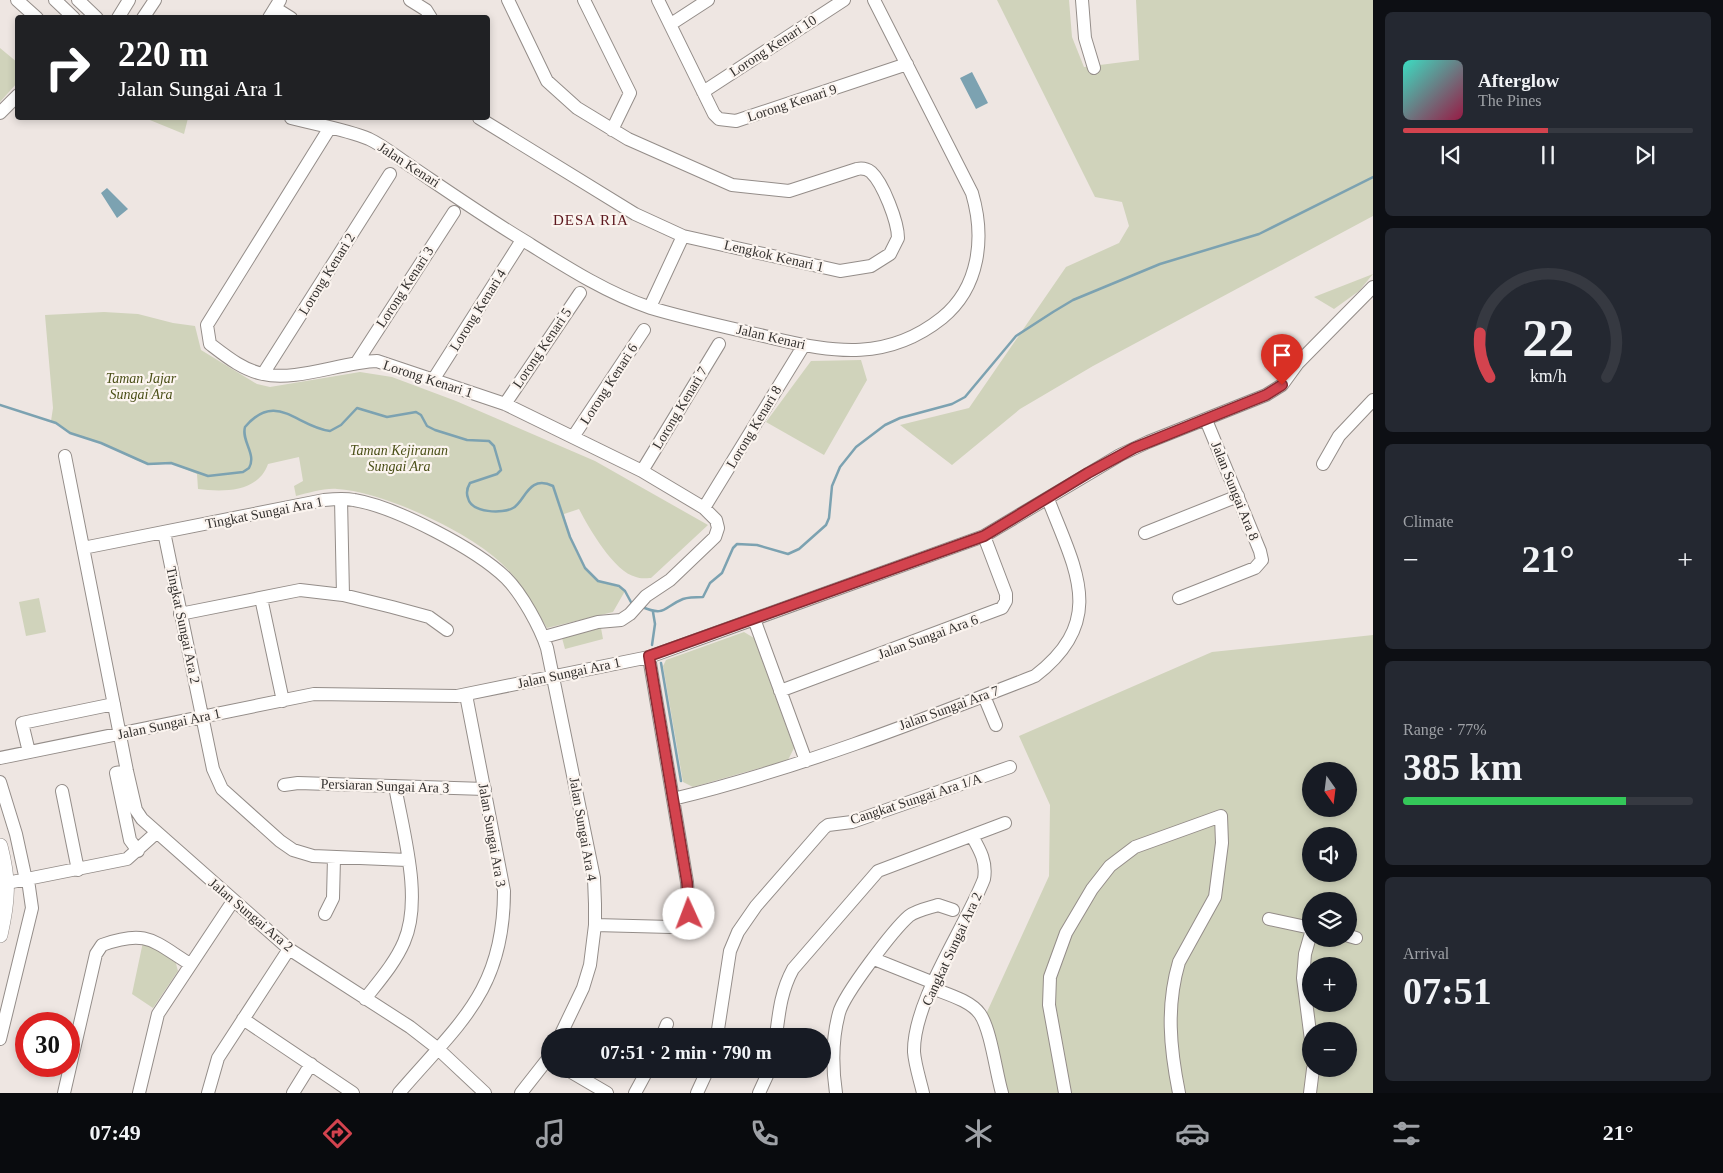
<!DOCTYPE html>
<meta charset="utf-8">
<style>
:root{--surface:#171b24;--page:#242831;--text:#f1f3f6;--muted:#9ea1a6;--line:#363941;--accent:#d3434e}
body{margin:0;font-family:Georgia,serif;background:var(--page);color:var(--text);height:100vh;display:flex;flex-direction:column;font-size:19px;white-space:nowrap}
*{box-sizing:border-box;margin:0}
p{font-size:16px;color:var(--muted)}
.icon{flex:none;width:28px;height:28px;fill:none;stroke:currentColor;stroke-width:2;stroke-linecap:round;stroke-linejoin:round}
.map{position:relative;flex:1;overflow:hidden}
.sheet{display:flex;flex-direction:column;gap:12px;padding:12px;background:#0d0f14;width:350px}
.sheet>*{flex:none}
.top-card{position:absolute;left:15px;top:15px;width:475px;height:105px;border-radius:5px;box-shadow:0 2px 8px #0003;background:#202124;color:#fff;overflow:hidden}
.needle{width:32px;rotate:166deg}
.buttons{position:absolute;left:1302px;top:762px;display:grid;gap:10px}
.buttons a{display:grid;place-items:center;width:55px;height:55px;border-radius:50%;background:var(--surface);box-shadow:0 2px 8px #0003;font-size:25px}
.speed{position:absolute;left:15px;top:1012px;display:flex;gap:10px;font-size:25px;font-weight:700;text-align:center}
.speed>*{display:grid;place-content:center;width:65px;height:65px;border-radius:50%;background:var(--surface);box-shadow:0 2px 8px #0003;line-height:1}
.speed .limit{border:8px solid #d22;background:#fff;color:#111}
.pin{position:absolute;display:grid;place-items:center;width:42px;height:42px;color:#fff;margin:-51px -21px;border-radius:50% 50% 50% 0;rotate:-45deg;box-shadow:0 0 5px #0007}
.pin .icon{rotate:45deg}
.me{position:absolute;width:55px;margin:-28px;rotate:358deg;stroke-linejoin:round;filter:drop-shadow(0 0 4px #0008)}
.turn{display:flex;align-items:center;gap:18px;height:105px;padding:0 20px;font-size:22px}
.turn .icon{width:65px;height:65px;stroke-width:2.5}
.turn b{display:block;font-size:35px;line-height:42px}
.big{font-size:38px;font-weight:700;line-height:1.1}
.sheet .card{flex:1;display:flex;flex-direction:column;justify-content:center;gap:8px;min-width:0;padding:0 18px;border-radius:8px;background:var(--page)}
.sheet .dial{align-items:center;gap:0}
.dial svg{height:130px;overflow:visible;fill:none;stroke:var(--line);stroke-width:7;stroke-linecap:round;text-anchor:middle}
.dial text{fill:var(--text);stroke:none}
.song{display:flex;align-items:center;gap:15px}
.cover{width:60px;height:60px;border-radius:8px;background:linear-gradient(135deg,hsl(170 70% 55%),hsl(340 70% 35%))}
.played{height:5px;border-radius:2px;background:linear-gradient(90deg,var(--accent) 50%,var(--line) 50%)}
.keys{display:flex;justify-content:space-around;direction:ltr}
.heat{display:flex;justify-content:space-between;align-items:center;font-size:28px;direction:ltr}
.charge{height:8px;border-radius:4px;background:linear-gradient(90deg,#34c759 77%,var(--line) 0)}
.trip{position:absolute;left:541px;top:1028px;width:290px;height:50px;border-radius:25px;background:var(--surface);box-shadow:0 2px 8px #0003;font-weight:700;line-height:50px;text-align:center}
.dock{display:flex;height:80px;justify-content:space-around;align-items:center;background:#090b0e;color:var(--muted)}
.dock .icon{width:35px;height:35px}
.dock .selected{color:var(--accent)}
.dock b{font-size:22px;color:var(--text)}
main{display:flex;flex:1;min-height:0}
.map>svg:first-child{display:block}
</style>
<main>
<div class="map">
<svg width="1373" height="1093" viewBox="0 0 1373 1093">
<rect width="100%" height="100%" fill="#eee6e2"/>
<!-- green -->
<path fill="#d0d3bb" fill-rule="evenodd" d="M997,0H1069L1072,37L1084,67L1139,60L1136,0H1373V216L1093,366L1020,409L952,465L900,425L969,408L1066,267L1119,243L1129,226L1122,202L1095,197Z
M0,48L18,63L17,83L0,102Z
M145,118H188L184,134Z
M1373,274L1359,291L1334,309L1314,297Z
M104,312L138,314L173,323L195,326L201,350L257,384L270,387L360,372L392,377L456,401L595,461L708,525L651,578C647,578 640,579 636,577C614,572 589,528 579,509L564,514C568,535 579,567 597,580C603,584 616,584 625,591L613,612L547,628C533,605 521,581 501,563C469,532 382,491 337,489C324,488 309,493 296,496L294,486L303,481L299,457L268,464C258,493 222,492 198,489L197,474L171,463L153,465L138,461L101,443L70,433L51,421L53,408L45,315Z
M861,360L867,380L824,455L766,422L811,361Z
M39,598L46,632L26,636L19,602Z
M601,628L603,639L565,649L562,638Z
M744,632L754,638L794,748L788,760L693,787L683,782L663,666L666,660Z
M1373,635V1093H999L982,1023L1049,876L1050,805L1019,736L1212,652ZM1311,771H1349V809H1311ZM1311,836H1349V874H1311ZM1311,901H1349V939H1311ZM1311,966H1349V1004H1311ZM1311,1031H1349V1069H1311Z
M143,942L175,960L178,971L153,1008L132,994Z"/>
<!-- water -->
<path fill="#7ca2b1" d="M972,72L988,103L976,109L960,78Z
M107,188L128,209L117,218L101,193Z"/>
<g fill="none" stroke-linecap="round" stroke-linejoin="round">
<!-- stream -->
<path stroke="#7ca2b1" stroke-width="2.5" d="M0,405L56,423L70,433L101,443L148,464L171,463L208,476L243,472L249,468C257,454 241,441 245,427C276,390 297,427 330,431L341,425L357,408L387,417L416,412L421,415L427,426L435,430L467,440L489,441L494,446L501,470L497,474L470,483C467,488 466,493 468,498C471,513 503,514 513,508C525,502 528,474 553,486L570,537L585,568L598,581L619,586L625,591L632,604
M642,607C666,617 663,607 683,599C689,597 696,597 703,597L710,583L722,573L733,548L737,544L757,545L788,554L799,549L826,525L829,518L832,486L840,467L856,447L885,425L900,418L952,404L965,397L1016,336L1053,312L1073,300L1160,264L1259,234L1373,177
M652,645L655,624L653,612
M661,663L681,781"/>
<defs>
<path id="minor" d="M17,0L37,18
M55,0L74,18
M78,0L97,18
M410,0L426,10L431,18
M584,0L630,93L612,130
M658,0L714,114L719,119L736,121L907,64
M1082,0L1085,38L1094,68
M275,8L291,18
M118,18L129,0
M143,18L155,0
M269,18L280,0
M671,24L708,0
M703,92L844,0
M0,113L18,95
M291,118C314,124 348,130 369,139C384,146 398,158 412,167C449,192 485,217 523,240C563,265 606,293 651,308C691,320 732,328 772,338C835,353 888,361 942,318C980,287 985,237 972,193L874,0
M479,118L635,214L683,236L840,271L871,266L890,254L898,238C898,222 883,183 871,172C867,169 862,168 857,169L789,191L732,185L628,139L577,108L547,81L508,0
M329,129L207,325L210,344C227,357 243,370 263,374C295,382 342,362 377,361L505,404L642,471L704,508L716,520L718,528L715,537L670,580L646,596L630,614L621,620L598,622L544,637
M650,307L683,236
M357,362L454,212
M263,374L390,174
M433,380L522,240
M505,404L580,293
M573,437L644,330
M65,456L127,771L136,810L142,819L289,949L410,1027L437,1048L485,1093
M1323,464L1339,436L1373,400
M642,471L719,344
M341,499L343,595
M704,508L804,345
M164,532L213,769L222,789L280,841L293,850L313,856L407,860
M1145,533L1238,496
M83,548L324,500C334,499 344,498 354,500C396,507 476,549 506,578C522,594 540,627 547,648L594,878L595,904V925L590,965L583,988L560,1036
M261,598L283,701
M1179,598L1255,568L1262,560L1260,551L1206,420
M180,614L300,590L343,595L392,607L429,617L447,630
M754,619L806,761
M780,691L1002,608L1006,601V594L984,536
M984,696L996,725
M29,752L22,723L114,704
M0,758L314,694L457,696L649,657L984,536L1120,455L1148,442L1266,395L1282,385L1298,363L1373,287
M127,771L116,773L130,840L138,851
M0,782L16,834L26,880
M284,785L298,783L485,789
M62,791L78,870
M673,799C797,769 917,722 1035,676C1108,620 1075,569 1048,499
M7,883L127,859L156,833
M325,914L333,898L334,858
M1269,919L1311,928
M595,925L671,927L679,925L689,914L687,882L649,657
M1311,933L1305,954L1303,978L1311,1040
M1349,936L1356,938
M874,959L934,983
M932,988C946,994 970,1000 980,1014C991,1030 996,1073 1002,1093
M365,999C379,981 395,963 404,942C423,899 403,832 395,786
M243,1019L353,1093
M662,1036L667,1024
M717,1036L730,951L738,932L756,906L824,828L828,825L852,822L1010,767
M776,1036C779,1012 781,991 793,969L878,871L1005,823
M0,1039L32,908L28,880
M566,1069L607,1093
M64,1093L96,954L102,945C147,929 153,941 190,964
M139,1093L158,1014L233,901
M208,1093L218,1058L289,949
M293,1093L311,1064
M399,1093C459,1023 504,991 504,891L466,695
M521,1093L550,1056
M635,1093L648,1069
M697,1093L708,1069
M759,1093L770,1069
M836,1093C832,1066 832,1039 839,1013C844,994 894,929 909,916C917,910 929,908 938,905L953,910
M923,1093C920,1080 915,1065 914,1052C913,1001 965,928 984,879C987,862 980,850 972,836
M1065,1093L1049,1005L1050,977L1066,933L1092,889L1110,866L1135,847L1221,816L1222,843L1215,897L1179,962C1166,1006 1170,1048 1179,1093
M1310,1093L1313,1069"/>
<path id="major" d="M0,846C9,881 8,899 0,935"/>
</defs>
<!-- minor casing -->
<use href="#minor" stroke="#948d89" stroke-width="14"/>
<!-- major casing -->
<use href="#major" stroke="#948d89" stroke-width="16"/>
<!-- minor -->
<use href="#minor" stroke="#fff" stroke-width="12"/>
<!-- major -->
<use href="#major" stroke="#fff" stroke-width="15"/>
</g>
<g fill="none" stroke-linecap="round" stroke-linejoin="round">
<defs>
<path id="route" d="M689,914L687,882L649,656L984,536L1088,473L1134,448L1266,395L1282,385"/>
</defs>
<!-- route casing -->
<use href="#route" stroke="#892c33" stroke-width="12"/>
<!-- route -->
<use href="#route" stroke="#d3434e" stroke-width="9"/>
</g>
<g text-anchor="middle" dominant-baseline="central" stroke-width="4.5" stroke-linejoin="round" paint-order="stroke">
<!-- street labels -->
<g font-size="14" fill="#34312f" stroke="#fbf4ef">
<text transform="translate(773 46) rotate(-33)">Lorong Kenari 10</text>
<text transform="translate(792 103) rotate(-18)">Lorong Kenari 9</text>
<text transform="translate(409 165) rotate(33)">Jalan Kenari</text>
<text transform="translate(774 256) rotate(13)">Lengkok Kenari 1</text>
<text transform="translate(327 274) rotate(-58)">Lorong Kenari 2</text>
<text transform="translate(405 287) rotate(-57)">Lorong Kenari 3</text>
<text transform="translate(478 310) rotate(-58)">Lorong Kenari 4</text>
<text transform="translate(771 337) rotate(13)">Jalan Kenari</text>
<text transform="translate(542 348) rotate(-56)">Lorong Kenari 5</text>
<text transform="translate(428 379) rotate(18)">Lorong Kenari 1</text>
<text transform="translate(609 384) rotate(-57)">Lorong Kenari 6</text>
<text transform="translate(680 408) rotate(-59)">Lorong Kenari 7</text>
<text transform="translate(754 427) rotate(-59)">Lorong Kenari 8</text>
<text transform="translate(1235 491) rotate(68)">Jalan Sungai Ara 8</text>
<text transform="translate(264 513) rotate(-11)">Tingkat Sungai Ara 1</text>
<text transform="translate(183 625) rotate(78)">Tingkat Sungai Ara 2</text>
<text transform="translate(928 637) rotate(-20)">Jalan Sungai Ara 6</text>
<text transform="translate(569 673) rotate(-12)">Jalan Sungai Ara 1</text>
<text transform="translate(949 708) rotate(-20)">Jalan Sungai Ara 7</text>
<text transform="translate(169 724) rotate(-12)">Jalan Sungai Ara 1</text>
<text transform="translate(385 786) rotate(2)">Persiaran Sungai Ara 3</text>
<text transform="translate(916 799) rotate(-18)">Cangkat Sungai Ara 1/A</text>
<text transform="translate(583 829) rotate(80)">Jalan Sungai Ara 4</text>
<text transform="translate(492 835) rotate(80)">Jalan Sungai Ara 3</text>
<text transform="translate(251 915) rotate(40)">Jalan Sungai Ara 2</text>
<text transform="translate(952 949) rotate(-65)">Cangkat Sungai Ara 2</text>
</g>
<!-- park labels -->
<g font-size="14" font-style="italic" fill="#4b5018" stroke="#fbf4ef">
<text x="141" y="378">Taman Jajar<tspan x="141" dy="16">Sungai Ara</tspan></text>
<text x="399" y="450">Taman Kejiranan<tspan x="399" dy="16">Sungai Ara</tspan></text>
</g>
<!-- neighbourhood labels -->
<g font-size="15" letter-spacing="1" fill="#5c171d" stroke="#fbf4ef">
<text x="591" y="220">DESA RIA</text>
</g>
</g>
</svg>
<div class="buttons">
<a><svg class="needle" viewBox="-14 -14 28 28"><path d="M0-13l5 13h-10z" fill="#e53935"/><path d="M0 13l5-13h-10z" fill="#9ea1a6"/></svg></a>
<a><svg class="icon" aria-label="sound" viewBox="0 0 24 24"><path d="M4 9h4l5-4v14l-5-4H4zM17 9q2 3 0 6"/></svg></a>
<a><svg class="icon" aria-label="layers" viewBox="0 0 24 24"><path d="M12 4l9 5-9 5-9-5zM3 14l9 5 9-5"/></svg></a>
<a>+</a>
<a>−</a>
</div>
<div class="speed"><div class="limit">30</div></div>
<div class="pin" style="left:1282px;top:385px;background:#d93025"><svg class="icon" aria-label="arrive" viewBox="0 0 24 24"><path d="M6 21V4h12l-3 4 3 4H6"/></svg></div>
<svg class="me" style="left:689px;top:914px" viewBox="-20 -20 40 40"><circle r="19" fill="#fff"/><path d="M0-13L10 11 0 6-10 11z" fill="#d3434e"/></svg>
<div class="trip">07:51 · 2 min · 790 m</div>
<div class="top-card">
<div class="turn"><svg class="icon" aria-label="right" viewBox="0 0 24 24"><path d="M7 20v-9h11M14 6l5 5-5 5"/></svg><div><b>220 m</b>Jalan Sungai Ara 1</div></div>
</div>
</div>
<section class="sheet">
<div class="card">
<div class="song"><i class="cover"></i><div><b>Afterglow</b><p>The Pines</p></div></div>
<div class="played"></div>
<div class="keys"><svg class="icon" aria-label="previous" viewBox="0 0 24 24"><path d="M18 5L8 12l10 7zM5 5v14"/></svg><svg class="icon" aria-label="pause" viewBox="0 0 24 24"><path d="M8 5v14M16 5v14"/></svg><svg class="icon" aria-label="next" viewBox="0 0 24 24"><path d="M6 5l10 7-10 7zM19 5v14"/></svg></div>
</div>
<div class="card dial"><svg viewBox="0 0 100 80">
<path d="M14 69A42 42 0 1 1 86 69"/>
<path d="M14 69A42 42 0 0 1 8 42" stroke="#d3434e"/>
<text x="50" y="56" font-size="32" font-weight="700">22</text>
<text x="50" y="72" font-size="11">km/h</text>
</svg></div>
<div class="card"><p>Climate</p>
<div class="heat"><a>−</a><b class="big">21°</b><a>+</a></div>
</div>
<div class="card"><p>Range · 77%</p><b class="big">385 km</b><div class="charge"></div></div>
<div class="card"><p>Arrival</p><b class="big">07:51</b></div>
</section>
</main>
<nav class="dock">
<b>07:49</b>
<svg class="icon selected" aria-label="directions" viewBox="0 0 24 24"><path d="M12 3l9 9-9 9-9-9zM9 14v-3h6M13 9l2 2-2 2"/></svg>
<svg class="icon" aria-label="music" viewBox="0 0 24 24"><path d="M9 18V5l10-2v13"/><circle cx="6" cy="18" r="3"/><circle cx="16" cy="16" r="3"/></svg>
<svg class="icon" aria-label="phone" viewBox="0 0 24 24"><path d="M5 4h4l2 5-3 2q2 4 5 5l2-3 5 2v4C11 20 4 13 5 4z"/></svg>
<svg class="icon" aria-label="climate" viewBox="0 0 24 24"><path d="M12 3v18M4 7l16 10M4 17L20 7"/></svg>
<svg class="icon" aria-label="car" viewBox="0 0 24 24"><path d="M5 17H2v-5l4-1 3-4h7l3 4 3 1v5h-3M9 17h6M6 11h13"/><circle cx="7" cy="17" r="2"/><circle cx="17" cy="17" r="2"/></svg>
<svg class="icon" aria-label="filters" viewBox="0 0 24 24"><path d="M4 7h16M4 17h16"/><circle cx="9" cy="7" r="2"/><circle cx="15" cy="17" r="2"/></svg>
<b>21°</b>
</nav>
